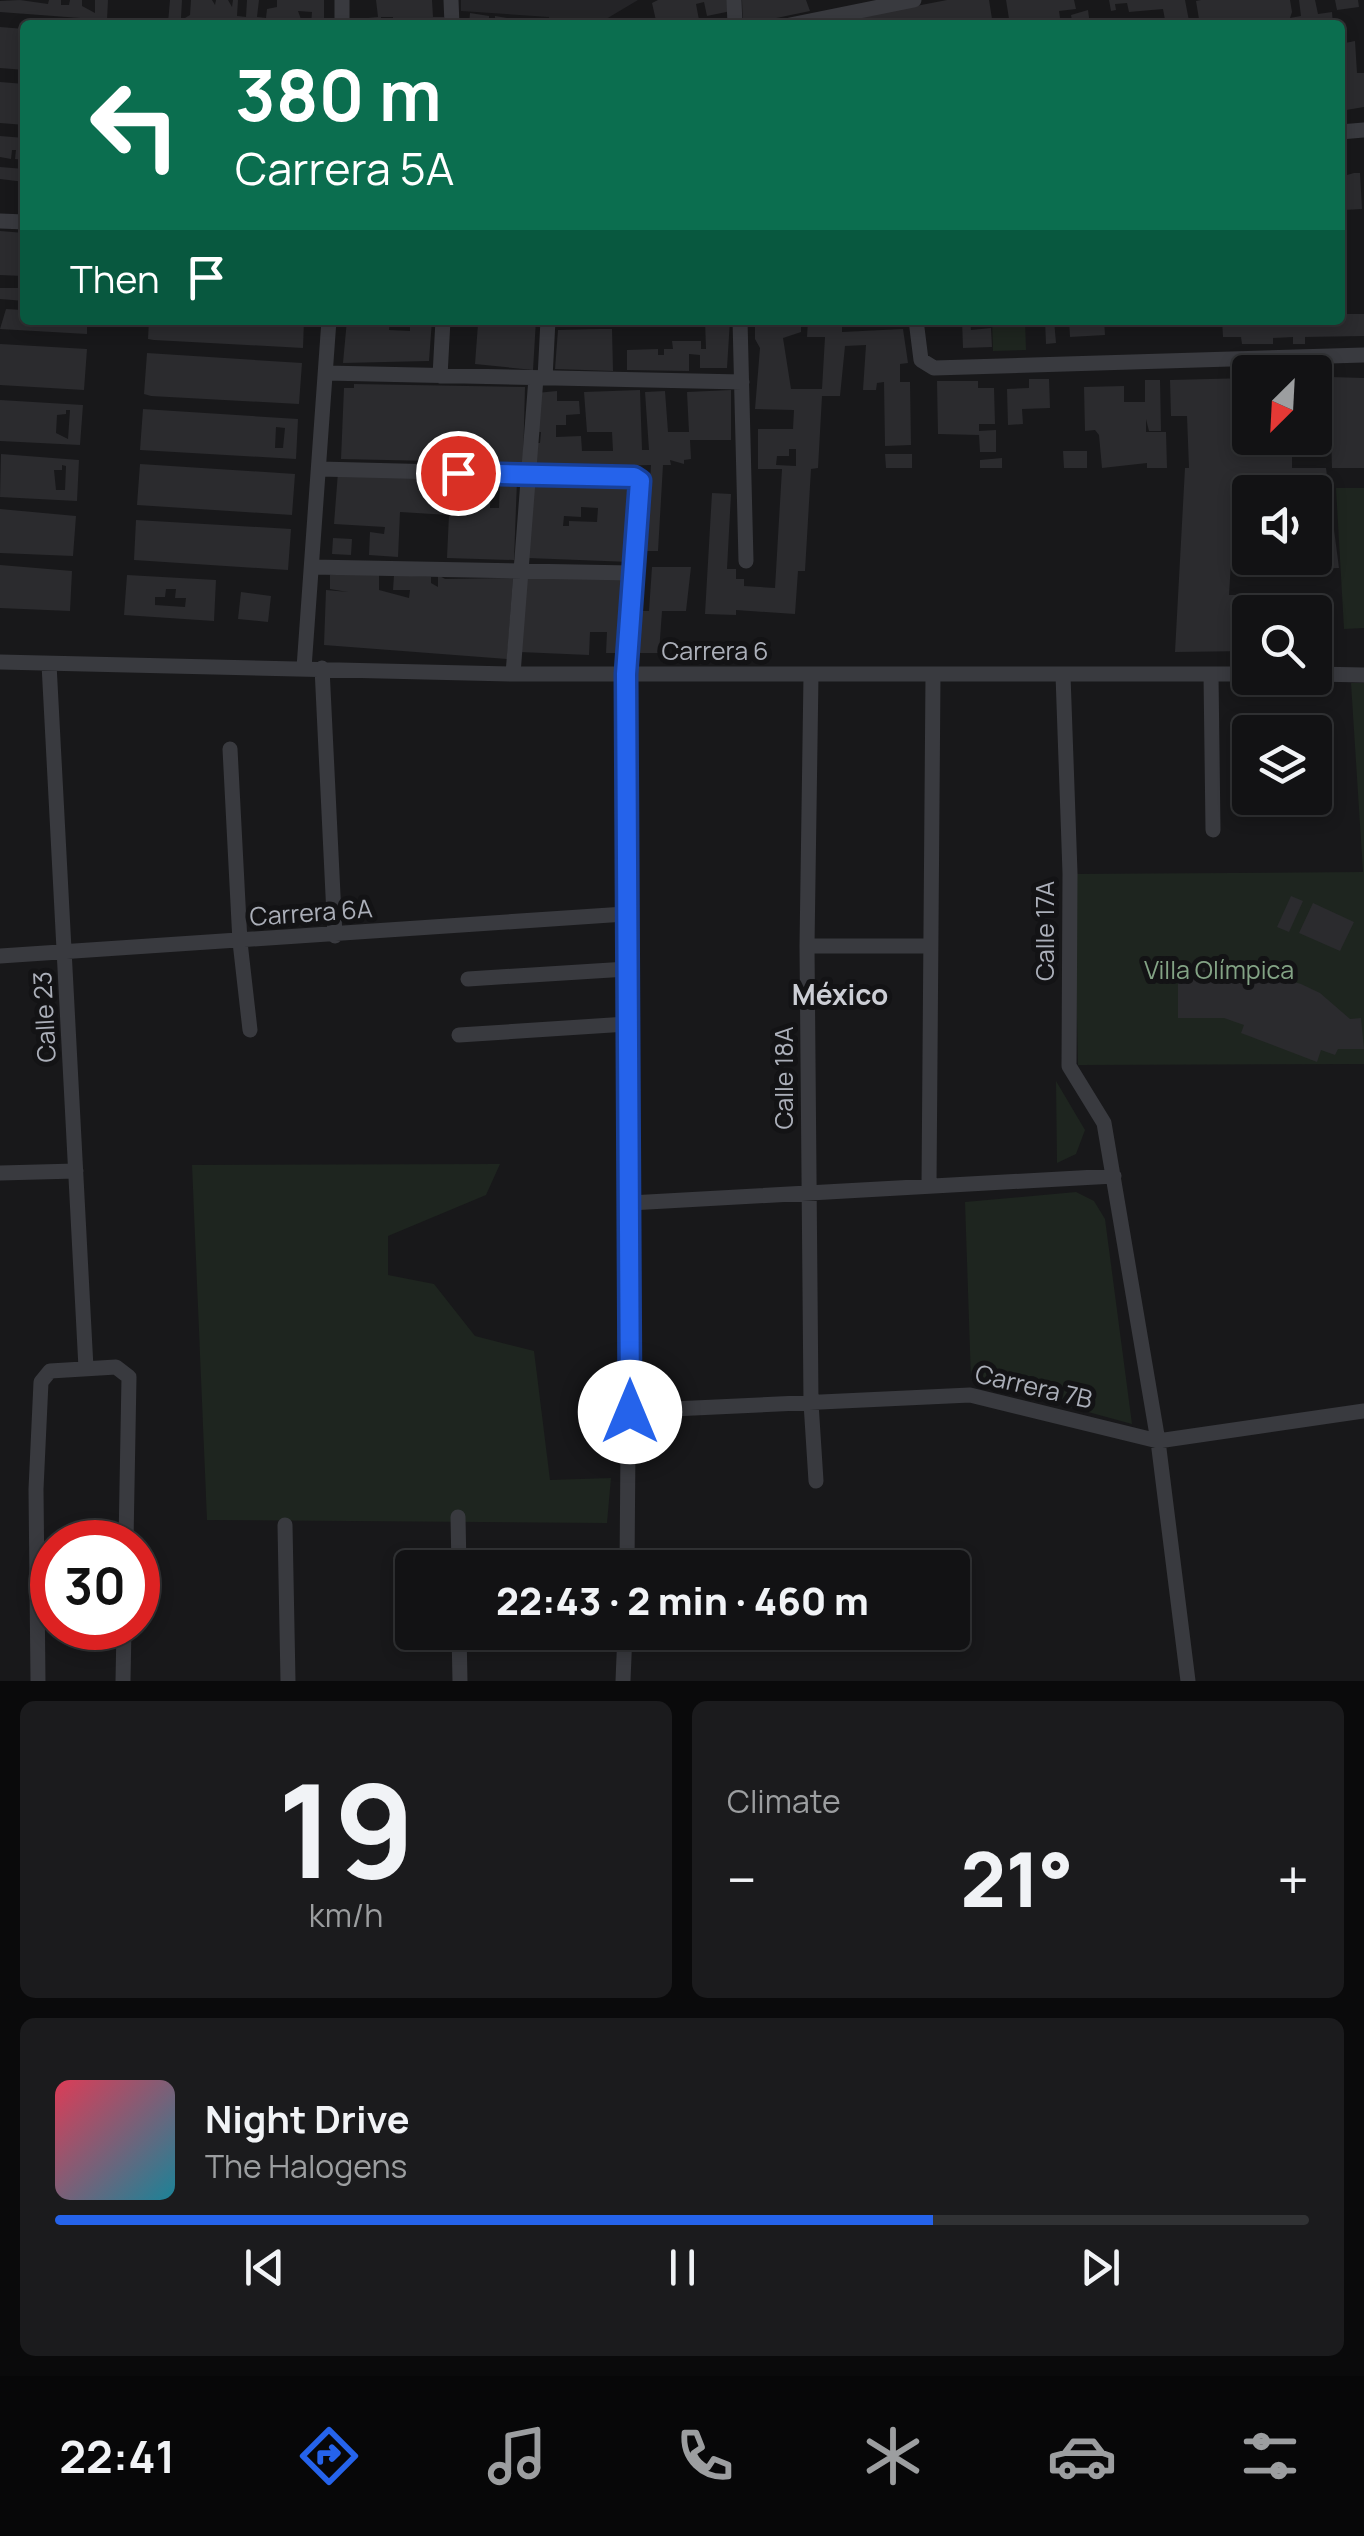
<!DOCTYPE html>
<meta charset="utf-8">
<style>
:root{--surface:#121214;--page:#1b1b1d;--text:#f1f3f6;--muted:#9c9ea0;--line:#313234;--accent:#2563eb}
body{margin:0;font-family:Manrope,sans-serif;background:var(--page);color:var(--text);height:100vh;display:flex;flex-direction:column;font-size:38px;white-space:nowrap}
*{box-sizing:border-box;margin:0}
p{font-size:32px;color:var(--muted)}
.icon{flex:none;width:55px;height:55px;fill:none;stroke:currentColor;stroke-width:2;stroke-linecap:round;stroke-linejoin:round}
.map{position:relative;height:1681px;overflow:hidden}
.details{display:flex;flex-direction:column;gap:20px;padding:20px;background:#0a0a0b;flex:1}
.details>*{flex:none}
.banner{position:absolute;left:20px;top:20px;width:1325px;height:305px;border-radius:10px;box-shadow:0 5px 15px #0003,0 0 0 2px var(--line);background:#0b6e4f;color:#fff;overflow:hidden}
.needle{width:65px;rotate:204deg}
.buttons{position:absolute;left:1232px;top:355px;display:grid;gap:20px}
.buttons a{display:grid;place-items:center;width:100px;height:100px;border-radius:10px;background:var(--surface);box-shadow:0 5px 15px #0003,0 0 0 2px var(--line);font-size:50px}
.speed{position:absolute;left:30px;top:1520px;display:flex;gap:20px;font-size:50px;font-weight:700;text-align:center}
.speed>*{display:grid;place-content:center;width:130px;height:130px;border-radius:50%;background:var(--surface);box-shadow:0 5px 15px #0003,0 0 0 2px var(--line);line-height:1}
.speed .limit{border:15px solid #d22;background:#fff;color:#111}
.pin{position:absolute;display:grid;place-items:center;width:85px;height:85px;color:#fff;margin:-42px;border:5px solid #fff;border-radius:50%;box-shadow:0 2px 10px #0007}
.me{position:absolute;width:110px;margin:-55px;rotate:0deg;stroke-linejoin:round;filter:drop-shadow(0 0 8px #0008)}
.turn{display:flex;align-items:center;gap:35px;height:210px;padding:0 50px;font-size:45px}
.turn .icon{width:130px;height:130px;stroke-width:2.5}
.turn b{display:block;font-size:70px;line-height:85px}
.then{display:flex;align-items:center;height:95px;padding:0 50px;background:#0003;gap:20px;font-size:38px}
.big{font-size:75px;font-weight:800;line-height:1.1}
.details .card{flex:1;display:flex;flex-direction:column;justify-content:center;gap:15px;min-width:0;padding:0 35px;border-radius:15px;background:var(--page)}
.details .dial{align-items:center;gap:0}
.dial b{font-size:130px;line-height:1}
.song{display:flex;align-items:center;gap:30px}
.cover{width:120px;height:120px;border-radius:15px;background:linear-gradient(135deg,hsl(350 70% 55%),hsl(190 70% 35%))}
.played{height:10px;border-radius:5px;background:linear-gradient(90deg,var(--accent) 70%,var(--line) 70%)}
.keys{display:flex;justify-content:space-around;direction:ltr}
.heat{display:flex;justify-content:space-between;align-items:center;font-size:55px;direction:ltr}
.details .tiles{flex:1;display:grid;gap:20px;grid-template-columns:1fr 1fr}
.card:last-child{grid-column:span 2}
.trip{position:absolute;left:395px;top:1550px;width:575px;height:100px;border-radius:10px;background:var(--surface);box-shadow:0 5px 15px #0003,0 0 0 2px var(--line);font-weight:800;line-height:100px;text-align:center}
.menu{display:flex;height:160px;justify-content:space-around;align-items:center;background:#070708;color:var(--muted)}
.menu .icon{width:70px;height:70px}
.menu .selected{color:var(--accent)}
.menu b{font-size:45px;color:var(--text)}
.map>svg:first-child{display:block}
</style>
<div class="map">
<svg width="1364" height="1681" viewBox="0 0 1364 1681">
<rect width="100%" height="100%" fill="#18181a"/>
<!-- built -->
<path fill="#242427" d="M461,0H638L596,25H549V17L461,11Z"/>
<!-- green -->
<path fill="#1e251f" d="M992,320H1025L1026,350L993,351Z
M1336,488H1364V628L1344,629Z
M1351,683H1364V1064L1078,1065L1074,874L1363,872Z
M1056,1081L1085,1130L1076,1154L1057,1163Z
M500,1164L486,1195L388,1236V1275L434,1284L475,1336L534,1351L550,1480L611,1478L607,1523L207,1520L192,1165Z
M1076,1192L1094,1201L1105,1219L1132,1424L971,1380L965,1202Z"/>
<!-- building -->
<path fill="#2b2b2e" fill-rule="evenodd" d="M20,0L48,4L49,0H61V5H69L70,0H82V6L95,13V0H108L107,20L0,12V1Z
M170,0H182L181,18H185L190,15L191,0H212L215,5L216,0H228L232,7L233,0H238L237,16L246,17L247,0H259L257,17L266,18L267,9L277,7V0H324V19L322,25H311L312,12L298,11L303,25H174L168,23Z
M376,0H432L433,17H444V25H393V17H381V25H368V18L378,17Z
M658,0H731V11L707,16L704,2L696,4L699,20L691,25H657L652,3Z
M742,0H806L810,11L743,25Z
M947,0H989L993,25H855L854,18Z
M1006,0H1074L1076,9L1059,11L1060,18L1050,19L1051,25H1010Z
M1109,0H1185L1189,21L1199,19L1196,1L1201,0H1290L1292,12L1290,18L1270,20L1271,25H1166L1163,9L1129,12L1127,3L1115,4L1116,10L1111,11Z
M1299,0H1315L1318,14L1332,12L1333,25H1291L1290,18L1301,16Z
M1335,0H1358L1359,7L1337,10Z
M1088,10L1090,25H1073L1071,15Z
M470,13L489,16V21H495V16L547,25H469Z
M0,27L25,29V70L0,68Z
M1355,41L1357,73H1364V107L1340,111V44Z
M0,82L25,84L20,104H25V125L0,123Z
M0,136L25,138V160L15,159L16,150H12L11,159L0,157Z
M0,167L25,169V182L0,179Z
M1354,173H1360L1362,209L1343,210L1340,177Z
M0,231L25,233L23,276L0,275Z
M0,288H23L25,301L0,299Z
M6,309L23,310L25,320H87V334L0,329Z
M1340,314H1364V336L1305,337V344H1293V337L1273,338V344H1242L1241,337H1223L1222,320H1340Z
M149,320H304L303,348L154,340L148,339Z
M347,320H390L389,330L410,331V320H432L429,361L343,363Z
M510,320H536L533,370L475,364L478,324L510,326Z
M705,320H730L727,368H700V355L689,354V371L627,370V350L658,349V355H664V349H673L672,341H701V349H706Z
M755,320H801V332L783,338L791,389H822L825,337H807L808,320H842V332L903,329L908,363L900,364V382H910L911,445L885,446L884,382L877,383L876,390H863L866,345L845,346L840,396H822L818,468L811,469L805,571H798L795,614L736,610V615L705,614L712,493L731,494L727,569H736V579H744V586L775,588L782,469H758V429H793L794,410L755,409L760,348L755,339ZM789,449H796V466L776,465L777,456H789Z
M962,320H970L971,330L991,328L992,347L963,348Z
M1045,320H1054L1056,343L1046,344Z
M1069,320H1104L1105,335L1070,337Z
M599,329H612L613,371L555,369L558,330Z
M0,344L87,349L84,390L0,385Z
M147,353L302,363L299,404L151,396L144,394Z
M1315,371H1330V377L1364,378V468H1332L1331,434H1323V409H1331L1330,403H1315Z
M1249,378L1250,412L1240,414H1250V438H1292V468H1326L1339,568L1279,570V562H1231L1229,595H1278L1277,612H1250V651L1175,652L1185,468H1189L1187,416H1171L1170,380ZM1250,492H1315V558H1250Z
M1029,379H1049L1050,408L1022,409L1023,424L1008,425L1007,389L1029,388Z
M1145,380H1160L1161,431H1149L1146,419V432H1166L1167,468H1147V463L1102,468L1099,435L1095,430L1085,431L1084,387L1124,386V402H1145Z
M937,381H978V388H994L995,424H979V431L996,430V452H980L979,435L938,434Z
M354,384L525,387L523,463L341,459L344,388H354Z
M640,390L642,450H649L645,392L665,391L668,432H689L687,392L731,390V440H690L691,459L684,460V464L670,460L671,465H663L658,551H646L651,465L532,468L533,443H540L541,432H535L536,393L557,391V401H579L580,414L566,415V425H556V437L581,436L582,451H613L612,432H587L584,392Z
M0,400L83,405L80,445L0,441ZM66,410H70L68,439L56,433L57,415L66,414Z
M143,409L298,419L296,459L140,450ZM276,427L285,428L283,448H275Z
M1063,451H1087V468H1064Z
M1,454L79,460L77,501L0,497ZM62,465L66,466L65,490H56L54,470H62Z
M885,454H912V468H886Z
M1002,458V468H980V460Z
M140,464L295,474L292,515L137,505Z
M338,472L491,480L490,508H499L500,483L517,480L514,560L447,558L449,515L400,512L398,557L369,555L370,532L384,534L385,527L334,524Z
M531,480L634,483L630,562L528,558ZM581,507L598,508L597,522L569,521V526H563L564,516L581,517Z
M0,509L76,516L73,556L0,553Z
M136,520L291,529L288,570L134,560Z
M333,538L352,539L351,555L332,554Z
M0,565L72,571L70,611L0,608Z
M652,567H691L686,611H662L659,653H635L637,611H649Z
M379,573V590L409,598L410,590H393L394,575L431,577V583L438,587V575L445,579L513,578L507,659L324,645L326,590L348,592L330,589V575Z
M127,575L216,580L214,621L124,615ZM166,589H176L175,598H186L185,607L155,605V597H165Z
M522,577L627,578L623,653H606L607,632H590L589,655L520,652Z
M241,592L271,596L268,622L238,619Z
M1291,896L1303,901L1289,932L1277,927Z
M1313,903L1354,922L1340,951L1299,933Z
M1188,970H1224V981L1281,978L1301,984L1320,993L1350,1019L1361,1018L1364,1049H1338L1335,1055L1321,1050L1317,1062L1241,1033L1244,1025L1224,1018H1178V981H1188Z"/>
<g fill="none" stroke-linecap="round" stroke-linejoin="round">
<!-- minor -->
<path stroke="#393a3f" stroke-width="15" d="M342,0V25
M451,0L452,25
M734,0L735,25
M790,25L914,0
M1340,132L1364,130
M0,221L25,222
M740,320L746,561
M916,320L921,360L934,368L1364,355
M326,373L742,382
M440,376L443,320
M545,378L548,320
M320,469L635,477L641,481L626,674L630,1203L627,1568
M312,567L632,573
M0,662L513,674H1250
M49,664L86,1368
M304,668L329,320
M322,668L335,936
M513,674L536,378
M1211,674L1213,830
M1315,674L1364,675
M811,675L807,946L811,1403L816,1481
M1063,675L1070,873L1069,1066L1104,1123L1158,1441L1188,1681
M230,749L240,942L250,1030
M807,946H930
M0,956L625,914
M468,979L627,969
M459,1035L627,1024
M0,1173L76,1171
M929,1185L933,674
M630,1203L1114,1176
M630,1411L970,1395L1158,1441L1364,1411
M458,1517L459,1568
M285,1525L288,1681
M459,1632L460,1681
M38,1681L36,1489L41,1382L50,1371L116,1367L129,1377L126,1542
M123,1681L124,1628
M623,1681L625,1632"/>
</g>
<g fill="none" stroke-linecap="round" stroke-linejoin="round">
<defs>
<path id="route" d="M458,473L634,477L640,481L626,674L630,1412"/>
</defs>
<!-- route casing -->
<use href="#route" stroke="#184099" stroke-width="25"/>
<!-- route -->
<use href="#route" stroke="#2563eb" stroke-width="18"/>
</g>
<g text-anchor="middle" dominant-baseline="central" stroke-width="10" stroke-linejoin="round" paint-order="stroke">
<!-- street labels -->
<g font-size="25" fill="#abafb9" stroke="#131315">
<text x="715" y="650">Carrera 6</text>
<text transform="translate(311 912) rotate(-4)">Carrera 6A</text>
<text transform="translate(1044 931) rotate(-90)">Calle 17A</text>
<text transform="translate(44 1017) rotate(-93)">Calle 23</text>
<text transform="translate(783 1078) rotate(-90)">Calle 18A</text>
<text transform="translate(1034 1386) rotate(13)">Carrera 7B</text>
</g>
<!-- park labels -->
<g font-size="25" fill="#83a385" stroke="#131315">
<text x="1219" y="969">Villa Olímpica</text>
</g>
<!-- neighbourhood labels -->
<g font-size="28" font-weight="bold" fill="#ccced5" stroke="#131315">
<text x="840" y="994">México</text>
</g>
</g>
</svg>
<div class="buttons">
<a><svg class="needle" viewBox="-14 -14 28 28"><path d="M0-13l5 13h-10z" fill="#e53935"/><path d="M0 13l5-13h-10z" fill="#9c9ea0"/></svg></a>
<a><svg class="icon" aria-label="sound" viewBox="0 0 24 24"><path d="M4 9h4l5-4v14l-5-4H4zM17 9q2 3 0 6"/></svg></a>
<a><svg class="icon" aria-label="search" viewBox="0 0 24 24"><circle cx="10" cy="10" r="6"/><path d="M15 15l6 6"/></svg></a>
<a><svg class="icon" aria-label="layers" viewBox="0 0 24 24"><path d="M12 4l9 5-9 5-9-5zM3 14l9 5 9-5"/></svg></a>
</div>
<div class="speed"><div class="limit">30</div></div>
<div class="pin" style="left:458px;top:473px;background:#d93025"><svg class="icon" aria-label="arrive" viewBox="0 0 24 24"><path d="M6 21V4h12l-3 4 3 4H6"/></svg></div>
<svg class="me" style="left:630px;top:1412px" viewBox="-20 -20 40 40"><circle r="19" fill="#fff"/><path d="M0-13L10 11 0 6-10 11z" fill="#2563eb"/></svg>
<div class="trip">22:43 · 2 min · 460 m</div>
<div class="banner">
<div class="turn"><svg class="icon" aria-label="left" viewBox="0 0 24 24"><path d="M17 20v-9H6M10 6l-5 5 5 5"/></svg><div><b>380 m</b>Carrera 5A</div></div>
<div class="then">Then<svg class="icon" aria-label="arrive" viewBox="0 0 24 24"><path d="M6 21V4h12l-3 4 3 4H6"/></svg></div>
</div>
</div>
<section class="details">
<div class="tiles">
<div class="card dial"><b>19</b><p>km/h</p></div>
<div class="card"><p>Climate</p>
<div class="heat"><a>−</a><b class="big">21°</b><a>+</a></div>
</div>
<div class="card">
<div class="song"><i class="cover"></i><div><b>Night Drive</b><p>The Halogens</p></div></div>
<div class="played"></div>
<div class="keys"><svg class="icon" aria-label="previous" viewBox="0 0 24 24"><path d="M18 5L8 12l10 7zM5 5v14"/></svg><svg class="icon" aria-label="pause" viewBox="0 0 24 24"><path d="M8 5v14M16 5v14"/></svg><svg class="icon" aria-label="next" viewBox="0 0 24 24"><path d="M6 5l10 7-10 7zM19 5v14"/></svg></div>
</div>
</div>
</section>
<nav class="menu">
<b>22:41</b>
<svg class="icon selected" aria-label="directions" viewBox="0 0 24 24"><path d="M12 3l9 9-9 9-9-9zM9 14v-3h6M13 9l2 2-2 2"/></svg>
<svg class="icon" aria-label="music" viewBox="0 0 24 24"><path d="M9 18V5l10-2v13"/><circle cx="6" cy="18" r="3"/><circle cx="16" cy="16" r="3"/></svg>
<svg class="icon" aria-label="phone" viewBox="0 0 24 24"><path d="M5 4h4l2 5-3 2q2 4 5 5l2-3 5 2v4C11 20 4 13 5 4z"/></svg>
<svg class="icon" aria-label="climate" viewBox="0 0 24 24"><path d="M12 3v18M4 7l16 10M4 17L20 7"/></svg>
<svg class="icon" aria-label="car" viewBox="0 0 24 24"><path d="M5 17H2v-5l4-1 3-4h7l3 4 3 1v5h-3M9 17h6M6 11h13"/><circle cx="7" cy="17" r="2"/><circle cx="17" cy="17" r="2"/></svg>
<svg class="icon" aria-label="filters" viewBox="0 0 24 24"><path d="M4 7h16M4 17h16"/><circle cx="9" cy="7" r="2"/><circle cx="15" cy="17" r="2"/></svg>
</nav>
